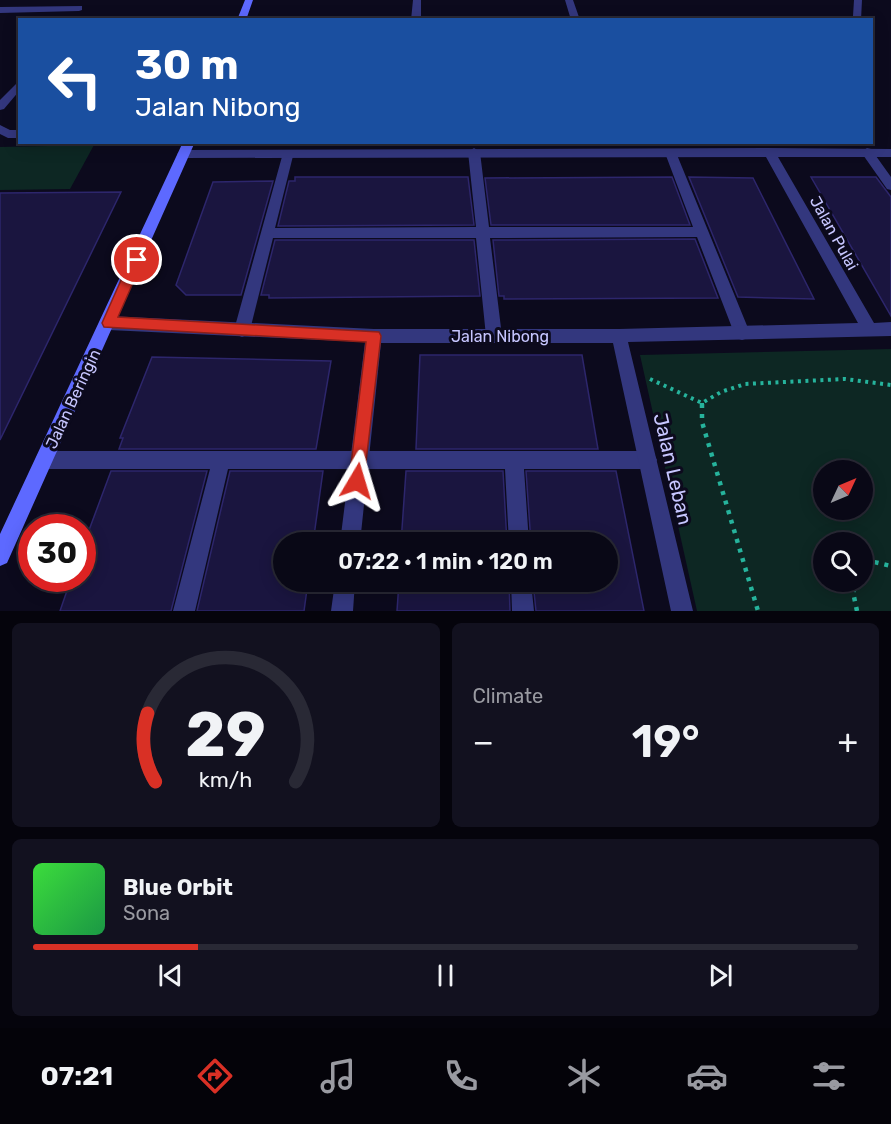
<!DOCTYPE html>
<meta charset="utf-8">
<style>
:root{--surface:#090816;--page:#12111f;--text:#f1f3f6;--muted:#999aa1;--line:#292935;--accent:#d93025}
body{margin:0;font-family:Rubik,sans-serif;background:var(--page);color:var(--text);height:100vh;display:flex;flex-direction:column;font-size:22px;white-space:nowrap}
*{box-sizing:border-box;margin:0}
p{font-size:20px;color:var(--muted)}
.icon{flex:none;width:33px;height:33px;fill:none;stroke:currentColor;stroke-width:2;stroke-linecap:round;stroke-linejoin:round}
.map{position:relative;height:611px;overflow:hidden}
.sheet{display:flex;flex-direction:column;gap:12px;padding:12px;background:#05040c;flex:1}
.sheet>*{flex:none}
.hud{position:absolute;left:18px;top:18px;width:855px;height:126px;border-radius:0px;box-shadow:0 3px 15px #0003,0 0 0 2px var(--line);background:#1a4fa0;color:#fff;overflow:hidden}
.needle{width:39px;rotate:46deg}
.controls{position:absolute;left:813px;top:460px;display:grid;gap:12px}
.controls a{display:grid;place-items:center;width:60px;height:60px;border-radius:50%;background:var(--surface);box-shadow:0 3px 15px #0003,0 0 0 2px var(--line);font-size:30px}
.speed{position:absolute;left:18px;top:514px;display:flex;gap:12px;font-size:30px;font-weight:700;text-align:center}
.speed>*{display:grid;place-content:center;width:78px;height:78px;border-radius:50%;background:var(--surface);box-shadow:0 3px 15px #0003,0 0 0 2px var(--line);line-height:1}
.speed .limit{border:9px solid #d22;background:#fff;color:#111}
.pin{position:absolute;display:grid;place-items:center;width:51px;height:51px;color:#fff;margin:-26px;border:3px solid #fff;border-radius:50%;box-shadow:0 2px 6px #0007}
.me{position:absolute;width:66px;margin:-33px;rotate:7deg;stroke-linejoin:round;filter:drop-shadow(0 0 4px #0008)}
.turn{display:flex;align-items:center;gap:21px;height:126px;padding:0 18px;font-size:27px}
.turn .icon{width:78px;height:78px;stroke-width:2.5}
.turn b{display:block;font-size:42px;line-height:51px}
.big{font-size:45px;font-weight:600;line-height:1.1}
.sheet .card{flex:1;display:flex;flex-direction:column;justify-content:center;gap:9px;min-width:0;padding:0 21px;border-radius:9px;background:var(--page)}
.sheet .dial{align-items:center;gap:0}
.dial svg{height:156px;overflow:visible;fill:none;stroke:var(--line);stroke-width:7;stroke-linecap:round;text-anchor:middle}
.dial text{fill:var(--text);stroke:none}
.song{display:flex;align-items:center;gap:18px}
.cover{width:72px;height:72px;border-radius:9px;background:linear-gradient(135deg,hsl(120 70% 55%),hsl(140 70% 35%))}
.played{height:6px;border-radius:3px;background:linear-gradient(90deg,var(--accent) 20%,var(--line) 20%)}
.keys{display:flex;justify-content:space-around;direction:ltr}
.heat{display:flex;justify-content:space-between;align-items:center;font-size:33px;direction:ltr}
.sheet .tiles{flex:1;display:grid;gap:12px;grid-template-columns:1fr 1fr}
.card:last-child{grid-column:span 2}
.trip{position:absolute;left:273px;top:532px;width:345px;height:60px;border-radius:30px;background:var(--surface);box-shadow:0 3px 15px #0003,0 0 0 2px var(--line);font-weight:600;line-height:60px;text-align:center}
.menu{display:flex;height:96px;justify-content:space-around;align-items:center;background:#040309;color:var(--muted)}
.menu .icon{width:42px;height:42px}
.menu .active{color:var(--accent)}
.menu b{font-size:27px;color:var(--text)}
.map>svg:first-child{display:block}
</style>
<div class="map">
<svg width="891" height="611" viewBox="0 0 891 611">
<rect width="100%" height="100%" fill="#0c0a1d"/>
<!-- green -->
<path fill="#0d2723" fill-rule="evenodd" d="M94,145L70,189L0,190V147Z
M891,349V611H697L640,355ZM824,471H862V510H824ZM824,543H862V582H824Z"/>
<!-- building -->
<path fill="#1a153f" stroke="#2d266c" stroke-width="1.5" d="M295,177H468L474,225L278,226L289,181H295Z
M672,177L690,225H491L485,178Z
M689,177L753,178L814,299L738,297Z
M811,177H876L891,197V316Z
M273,181L241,295H186L176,285L213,182Z
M121,192L0,440V193Z
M695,239L718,298L504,299V296H499L493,240Z
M275,240H474L480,296L269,298V295H261Z
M420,355H582L598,449H416Z
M152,357L331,361L316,449H119L123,438H120Z
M111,471H207L171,611H60L71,579H82V549Z
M230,471H323L313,543H284V582H308L304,611H197Z
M406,471H503L507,543H401Z
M526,471H616L644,611H536L533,582H608V543H531Z
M399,582H509L510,611H397Z"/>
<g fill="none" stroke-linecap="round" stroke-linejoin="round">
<!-- path-far1 -->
<path stroke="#26b39c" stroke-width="4" stroke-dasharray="3 4.5" stroke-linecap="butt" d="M650,379L702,403L721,392L745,384L845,379L891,385
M702,403V405"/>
<!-- path -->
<path stroke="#26b39c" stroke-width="4.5" stroke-dasharray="4 6" stroke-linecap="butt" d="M702,404V422L758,611
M862,574L870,561L891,566
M857,611L853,592L858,582"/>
<!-- lane -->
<path fill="#33377e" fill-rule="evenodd" d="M0,125L10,130H20V138H8L0,134Z
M474,148L480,152L489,227H693L665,153L667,150H675L750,333L748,338L742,340L736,338L697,237L490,238L502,336L500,341L494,343L488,341L486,336L476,238H273L250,330L247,335L242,337L237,335L234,330L283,153L287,152L293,156L275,228L476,227L468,152Z
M867,148L871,149L891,177V190L887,189L861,152Z
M44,451H648L654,454L657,460L654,466L648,469H524L529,543H509L505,469H228L195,611H173L210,469H44L38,466L35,460L38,454Z
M511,582H531L534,611H512Z"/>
<!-- street -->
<path fill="#33377e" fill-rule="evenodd" d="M413,0H421V20H411Z
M565,0H573L580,20H571Z
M854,0H862L861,20H851L853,16Z
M82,6V10L79,11L0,13V7Z
M20,80V90L4,109L0,110V100Z
M769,148L891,149V157H778L874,323L891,322V336L628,342L693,611H671L613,343H381L360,543H340L365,342L109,330L104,328L101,323L104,318L109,316L374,329H619L858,323L766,157L183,158L177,154L183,150Z
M335,582H355L353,611H331Z"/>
<!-- secondary -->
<path fill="#5d69ff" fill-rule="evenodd" d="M245,0H253L246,20H237Z
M183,142H195L7,563L0,566V534Z"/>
</g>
<!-- route -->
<path fill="#d93025" stroke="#8d1f18" stroke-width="1.5" d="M137,255L143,260L118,317L379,332L381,336L363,487L357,490L351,487L349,481L366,342L104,327L102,323L130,260Z"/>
<g text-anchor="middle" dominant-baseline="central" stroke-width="6" stroke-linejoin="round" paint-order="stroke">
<!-- street labels -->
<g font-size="16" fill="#c7c6ff" stroke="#0c0a1d">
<text transform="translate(834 233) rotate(61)">Jalan Pulai</text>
<text x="500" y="336">Jalan Nibong</text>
<text transform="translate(73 399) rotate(-65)">Jalan Beringin</text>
</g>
<!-- near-street labels -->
<g font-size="20" fill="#c7c6ff" stroke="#0c0a1d">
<text transform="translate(673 469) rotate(77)">Jalan Leban</text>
</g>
</g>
</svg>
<div class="controls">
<a><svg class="needle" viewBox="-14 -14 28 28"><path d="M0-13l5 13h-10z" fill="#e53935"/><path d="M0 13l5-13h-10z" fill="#999aa1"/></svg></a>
<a><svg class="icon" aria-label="search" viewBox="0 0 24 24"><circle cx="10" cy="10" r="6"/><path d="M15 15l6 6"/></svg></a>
</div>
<div class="speed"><div class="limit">30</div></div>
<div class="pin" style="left:137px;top:260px;background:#d93025"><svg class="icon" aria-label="arrive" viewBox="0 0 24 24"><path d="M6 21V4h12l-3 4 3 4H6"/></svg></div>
<svg class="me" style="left:357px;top:481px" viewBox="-20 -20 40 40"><path d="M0-17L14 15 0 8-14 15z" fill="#d93025" stroke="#fff" stroke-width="4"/></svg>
<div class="trip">07:22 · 1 min · 120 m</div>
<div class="hud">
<div class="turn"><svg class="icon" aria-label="left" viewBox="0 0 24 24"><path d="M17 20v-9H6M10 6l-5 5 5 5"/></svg><div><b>30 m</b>Jalan Nibong</div></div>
</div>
</div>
<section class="sheet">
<div class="tiles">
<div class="card dial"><svg viewBox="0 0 100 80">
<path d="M14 69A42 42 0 1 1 86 69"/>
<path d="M14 69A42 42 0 0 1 10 34" stroke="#d93025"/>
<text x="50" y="56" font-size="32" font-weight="700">29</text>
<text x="50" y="72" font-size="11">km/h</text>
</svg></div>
<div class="card"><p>Climate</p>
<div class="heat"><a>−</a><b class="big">19°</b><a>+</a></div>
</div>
<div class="card">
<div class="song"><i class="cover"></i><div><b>Blue Orbit</b><p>Sona</p></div></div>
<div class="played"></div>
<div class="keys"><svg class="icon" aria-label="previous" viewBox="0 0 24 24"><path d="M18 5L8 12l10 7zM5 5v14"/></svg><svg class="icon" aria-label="pause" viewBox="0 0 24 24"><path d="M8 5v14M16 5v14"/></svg><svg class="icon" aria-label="next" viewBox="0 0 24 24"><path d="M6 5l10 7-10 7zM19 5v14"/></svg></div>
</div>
</div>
</section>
<nav class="menu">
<b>07:21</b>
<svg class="icon active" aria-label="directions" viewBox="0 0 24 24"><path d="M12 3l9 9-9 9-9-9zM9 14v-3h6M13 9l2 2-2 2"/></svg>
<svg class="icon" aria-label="music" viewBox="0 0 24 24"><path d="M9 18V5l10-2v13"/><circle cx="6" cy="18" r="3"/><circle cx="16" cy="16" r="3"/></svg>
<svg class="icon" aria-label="phone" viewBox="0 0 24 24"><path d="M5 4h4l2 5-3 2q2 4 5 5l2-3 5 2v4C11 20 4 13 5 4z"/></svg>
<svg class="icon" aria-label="climate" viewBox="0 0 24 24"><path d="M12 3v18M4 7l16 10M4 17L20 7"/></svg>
<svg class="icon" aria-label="car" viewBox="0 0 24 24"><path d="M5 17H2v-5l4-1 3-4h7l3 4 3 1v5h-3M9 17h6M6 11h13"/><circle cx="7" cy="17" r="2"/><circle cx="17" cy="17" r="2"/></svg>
<svg class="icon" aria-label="filters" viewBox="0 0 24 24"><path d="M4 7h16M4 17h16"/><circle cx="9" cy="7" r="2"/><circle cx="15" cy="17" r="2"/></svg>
</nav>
